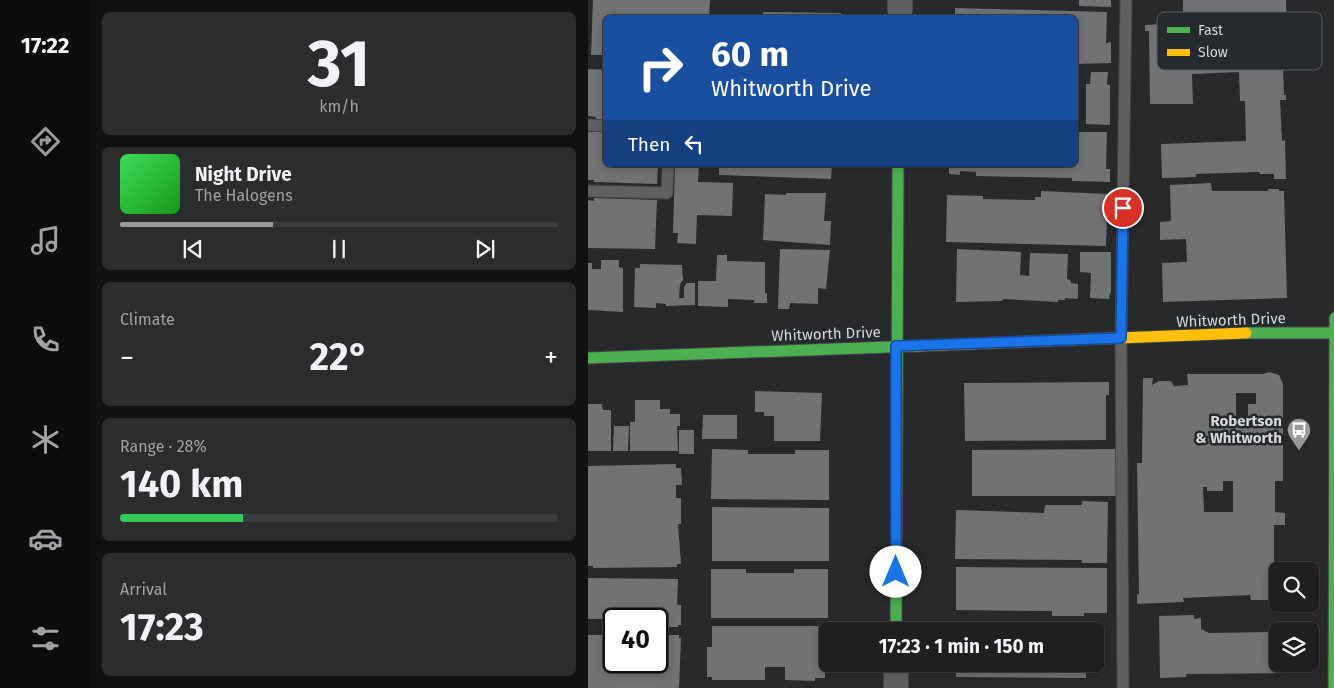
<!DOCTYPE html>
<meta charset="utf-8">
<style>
:root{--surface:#1d1f20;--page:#2a2c2d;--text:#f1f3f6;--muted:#a0a2a5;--line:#3b3d3e;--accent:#989a9c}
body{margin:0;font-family:"Fira Sans",sans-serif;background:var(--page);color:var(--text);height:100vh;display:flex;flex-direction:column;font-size:19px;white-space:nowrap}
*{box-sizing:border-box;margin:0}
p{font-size:16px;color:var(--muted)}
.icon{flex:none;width:28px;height:28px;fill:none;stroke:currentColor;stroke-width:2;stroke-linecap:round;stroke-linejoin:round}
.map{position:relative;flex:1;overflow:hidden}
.panel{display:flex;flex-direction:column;gap:12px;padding:12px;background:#101112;width:498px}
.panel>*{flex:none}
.guide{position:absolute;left:15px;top:15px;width:475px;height:152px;border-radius:8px;box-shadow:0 2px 8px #0003,0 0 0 1px var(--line);background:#1a4fa0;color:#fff;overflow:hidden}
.tools{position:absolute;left:681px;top:562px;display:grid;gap:10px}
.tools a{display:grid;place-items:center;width:50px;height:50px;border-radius:8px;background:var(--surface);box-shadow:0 2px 8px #0003,0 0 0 1px var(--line);font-size:25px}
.speed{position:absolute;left:15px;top:608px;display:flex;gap:10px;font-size:25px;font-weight:700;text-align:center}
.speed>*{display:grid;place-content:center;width:65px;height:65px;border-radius:50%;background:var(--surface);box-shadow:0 2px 8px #0003,0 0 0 1px var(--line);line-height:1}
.speed .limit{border:2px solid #111;border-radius:8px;background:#fff;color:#111}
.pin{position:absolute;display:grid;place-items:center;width:42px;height:42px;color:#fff;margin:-21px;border:2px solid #fff;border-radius:50%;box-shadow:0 1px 5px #0007}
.me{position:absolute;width:55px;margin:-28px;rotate:0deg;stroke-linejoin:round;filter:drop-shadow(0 0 4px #0008)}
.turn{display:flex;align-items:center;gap:18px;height:105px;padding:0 25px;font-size:22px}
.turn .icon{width:65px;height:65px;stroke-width:2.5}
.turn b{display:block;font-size:35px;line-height:42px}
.then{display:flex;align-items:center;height:48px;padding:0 25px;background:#0003;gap:10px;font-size:19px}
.big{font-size:38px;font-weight:700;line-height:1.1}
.panel .tile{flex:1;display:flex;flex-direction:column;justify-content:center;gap:8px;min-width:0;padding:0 18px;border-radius:8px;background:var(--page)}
.panel .dial{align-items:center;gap:0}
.dial b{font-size:65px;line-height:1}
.song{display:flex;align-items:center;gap:15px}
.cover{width:60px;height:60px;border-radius:8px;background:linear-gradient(135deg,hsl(130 70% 55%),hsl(120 70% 35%))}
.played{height:5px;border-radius:2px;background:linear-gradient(90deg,var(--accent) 35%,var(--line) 35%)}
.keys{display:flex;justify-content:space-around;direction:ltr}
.heat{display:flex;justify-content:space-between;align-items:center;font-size:28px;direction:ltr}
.charge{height:8px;border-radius:4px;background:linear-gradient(90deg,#34c759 28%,var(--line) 0)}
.trip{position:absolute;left:231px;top:622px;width:285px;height:50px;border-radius:8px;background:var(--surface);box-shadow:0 2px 8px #0003,0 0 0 1px var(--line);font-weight:700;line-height:50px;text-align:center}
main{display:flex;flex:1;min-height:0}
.dock{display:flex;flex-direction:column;width:90px;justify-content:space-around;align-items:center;background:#0c0c0d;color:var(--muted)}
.dock .icon{width:35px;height:35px}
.dock .current{color:var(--accent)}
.dock b{font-size:22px;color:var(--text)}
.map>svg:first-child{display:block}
</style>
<main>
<nav class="dock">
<b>17:22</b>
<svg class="icon current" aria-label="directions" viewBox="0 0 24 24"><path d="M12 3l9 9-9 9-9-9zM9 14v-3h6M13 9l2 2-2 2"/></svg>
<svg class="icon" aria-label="music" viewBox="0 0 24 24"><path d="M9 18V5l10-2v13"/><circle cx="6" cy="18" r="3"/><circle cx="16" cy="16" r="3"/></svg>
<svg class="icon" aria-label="phone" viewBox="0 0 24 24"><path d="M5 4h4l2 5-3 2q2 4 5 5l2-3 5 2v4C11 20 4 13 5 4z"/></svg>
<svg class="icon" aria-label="climate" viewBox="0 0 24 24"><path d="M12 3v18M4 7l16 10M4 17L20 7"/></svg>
<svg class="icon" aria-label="car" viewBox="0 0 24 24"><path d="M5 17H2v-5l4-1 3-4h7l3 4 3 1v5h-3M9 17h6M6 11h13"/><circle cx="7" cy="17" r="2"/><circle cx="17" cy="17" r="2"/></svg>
<svg class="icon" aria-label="filters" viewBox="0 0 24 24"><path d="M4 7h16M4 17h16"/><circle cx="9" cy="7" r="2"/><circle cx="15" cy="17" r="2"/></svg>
</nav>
<section class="panel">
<div class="tile dial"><b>31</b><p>km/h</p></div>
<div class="tile">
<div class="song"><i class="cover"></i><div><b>Night Drive</b><p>The Halogens</p></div></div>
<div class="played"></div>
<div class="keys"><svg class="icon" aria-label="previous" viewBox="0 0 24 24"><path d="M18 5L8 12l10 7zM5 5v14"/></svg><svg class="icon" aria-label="pause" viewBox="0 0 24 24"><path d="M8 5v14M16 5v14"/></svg><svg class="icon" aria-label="next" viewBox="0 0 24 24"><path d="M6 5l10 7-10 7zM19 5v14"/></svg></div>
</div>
<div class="tile"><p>Climate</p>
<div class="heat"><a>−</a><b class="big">22°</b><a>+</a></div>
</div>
<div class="tile"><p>Range · 28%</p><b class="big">140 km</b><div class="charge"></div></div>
<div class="tile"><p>Arrival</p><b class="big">17:23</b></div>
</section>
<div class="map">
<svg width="747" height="688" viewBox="0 0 747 688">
<rect width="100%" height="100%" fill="#27292b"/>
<!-- building -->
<path fill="#717274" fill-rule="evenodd" d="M5,0H122L121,18H18V55H3Z
M491,0H523V7L491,6Z
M595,0H698L699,39H694L696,95H698V100H692L694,141L697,140L698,179H686V174H672L671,172L608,174V177L574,178L573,144L658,141L657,101H652L651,72L604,74L605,104H562L561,31H557V25L595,23Z
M367,8L519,12L518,43L523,42V63L488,64V18H367Z
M175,12L253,13V18H175Z
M0,69L18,70V120H8V117L0,116Z
M503,72H520L519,85H522V125L498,124V84H502Z
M0,132H18V165H70L69,184L6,182V180H0Z
M488,132H519L518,169H522V182L484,181V178L388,176V172L372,171V175L361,174V167L359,165H488Z
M87,165H111L110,182L145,183L144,216L109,215L108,244L89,243L90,233H85Z
M131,165H244L243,179L131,175Z
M623,183L624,191H680V189H691V191H696L699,298L575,302L574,263L599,262L598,239L572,240V222L583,221L582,185Z
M453,191L520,194L518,246L358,242L359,195L395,196V199L447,200V197H453Z
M198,193H238L236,221H243L242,245L175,240L177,194L198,195Z
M6,198L69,200L67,249L0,248V200L6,201Z
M192,249L242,250L238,289L230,288V304L202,303L201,309H190Z
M369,249L433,252L432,275L441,276L442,253L480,254L479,279L482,280L483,283L490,284V299L477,298V300H470V302L416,299L413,301L368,302Z
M492,252H523V294L522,293L521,299L502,298L503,273L492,272Z
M129,255H139V261L177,262V293H179V303H166V300L140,299V307L110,306V281H128Z
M13,260H31V267L35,268V312L0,310V263H4V269H13Z
M52,264L94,265L95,280L92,284L91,298H96V287L99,283H107V305L78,306V304L68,303V308L46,307L47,268H52Z
M681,372L691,375L695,384V481H687V512L697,513V525H686V564H688V579H690V600H663L662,595L595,598L596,602L549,604V594H551L549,463H554L555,378H565L564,385L571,381H583L586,386L600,385L599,374H675ZM648,393H668V404H660V416H668V418H648ZM635,481H645V512H616L615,487H619V491H635Z
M521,382V395H518V440L377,441L376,383Z
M167,391L234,393L232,441H186V416H176V412H167Z
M47,400H72V409H82V414H92V426H89L90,451H42V422H47Z
M0,404H14L15,410H23V451H0Z
M115,415H149V439H114Z
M26,426H41L40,451H25Z
M91,430H106V454H91Z
M124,449L160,450V454H207V450H241V500L123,499Z
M528,449V496H384V450Z
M88,464V468H93L94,485H88V498H93V524H90L93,564H89V567L5,568V566H0V466Z
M494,501L520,502L519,563H494V560L367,559L368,510L456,513L457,505H494Z
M124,507L241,508V561H124Z
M368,567L519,568V613H496V616H464V611L368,610Z
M123,569H158V573H206V569H240V618H123Z
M0,578L90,579L89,605H93V625H90V627H69V619H0Z
M606,615V619L613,618V629L621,633L690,632V664H697V673L598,674V677L572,678L571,616Z
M460,623H499V631H459Z
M124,626H241L240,661L237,660V678H227V681L197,680V667H177V680H124V677H119V647H124Z
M0,635H26V661H69V635H91V638H93L91,688H0Z
M368,664H498V678L368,677Z"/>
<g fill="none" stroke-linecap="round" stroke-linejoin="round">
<defs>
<path id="lane" d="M0,125L18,126
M0,191L79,193L80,165
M535,688L533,338L538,0"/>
<path id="street" d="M312,18V0
M308,688V664"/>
<path id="fast" d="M658,333H747
M0,358L328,346
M308,631L310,165
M746,688L747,318"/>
<path id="slow" d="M328,346L658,333"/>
</defs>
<!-- lane casing -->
<use href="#lane" stroke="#444547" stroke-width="13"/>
<!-- street casing -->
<use href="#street" stroke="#444547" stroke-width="26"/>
<!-- fast casing -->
<use href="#fast" stroke="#444547" stroke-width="13"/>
<!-- slow casing -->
<use href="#slow" stroke="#444547" stroke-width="13"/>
<!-- lane -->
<use href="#lane" stroke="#5f6061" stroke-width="11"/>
<!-- street -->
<use href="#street" stroke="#5f6061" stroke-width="24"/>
<!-- fast -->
<use href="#fast" stroke="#4caf50" stroke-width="11"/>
<!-- slow -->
<use href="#slow" stroke="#ffc107" stroke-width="11"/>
</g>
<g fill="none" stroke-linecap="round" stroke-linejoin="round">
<defs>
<path id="route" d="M308,572V346L533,338L535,208"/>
</defs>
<!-- route casing -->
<use href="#route" stroke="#114b97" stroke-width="12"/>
<!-- route -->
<use href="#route" stroke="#1a73e8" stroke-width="9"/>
</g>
<!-- icons -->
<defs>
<symbol id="bus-pin" viewBox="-11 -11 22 30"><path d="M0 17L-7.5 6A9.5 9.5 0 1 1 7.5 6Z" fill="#989a9c" stroke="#262a2c"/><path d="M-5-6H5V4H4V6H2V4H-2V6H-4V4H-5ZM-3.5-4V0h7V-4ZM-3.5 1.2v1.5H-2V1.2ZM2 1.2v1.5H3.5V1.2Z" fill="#fff"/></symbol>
</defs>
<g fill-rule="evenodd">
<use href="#bus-pin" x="697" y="416" width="28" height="38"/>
</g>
<g text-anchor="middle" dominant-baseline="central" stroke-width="5" stroke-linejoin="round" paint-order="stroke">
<!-- street labels -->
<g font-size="15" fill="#d5d7d9" stroke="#262a2c">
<text transform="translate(643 320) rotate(-2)">Whitworth Drive</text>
<text transform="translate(238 334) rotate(-2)">Whitworth Drive</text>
</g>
<!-- poi labels -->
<g font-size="15" font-weight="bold" fill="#d5d7d9" stroke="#262a2c" text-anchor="end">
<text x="694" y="421">Robertson<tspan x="694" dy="17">&amp; Whitworth</tspan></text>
</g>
</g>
<!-- legend -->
<rect x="569" y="12" width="165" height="58" rx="8" fill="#262a2c" stroke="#5b5e60" stroke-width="1"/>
<rect x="579" y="27" width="23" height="6" fill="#4caf50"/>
<rect x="579" y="49" width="23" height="7" fill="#ffc107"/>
<g font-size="14" fill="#d5d7d9">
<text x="610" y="35">Fast</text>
<text x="610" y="57">Slow</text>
</g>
</svg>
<div class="tools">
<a><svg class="icon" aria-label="search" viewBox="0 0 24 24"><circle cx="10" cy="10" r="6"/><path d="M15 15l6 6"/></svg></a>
<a><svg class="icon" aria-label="layers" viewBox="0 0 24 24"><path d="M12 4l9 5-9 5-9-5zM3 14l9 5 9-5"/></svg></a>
</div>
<div class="speed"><div class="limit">40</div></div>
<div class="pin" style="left:535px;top:208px;background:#d93025"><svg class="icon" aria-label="arrive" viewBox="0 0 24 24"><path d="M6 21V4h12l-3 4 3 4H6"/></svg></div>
<svg class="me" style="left:308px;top:572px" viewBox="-20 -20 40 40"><circle r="19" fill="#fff"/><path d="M0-13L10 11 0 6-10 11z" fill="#1a73e8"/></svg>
<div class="trip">17:23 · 1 min · 150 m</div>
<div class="guide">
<div class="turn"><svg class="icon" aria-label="right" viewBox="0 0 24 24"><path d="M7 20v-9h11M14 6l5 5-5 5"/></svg><div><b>60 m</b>Whitworth Drive</div></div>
<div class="then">Then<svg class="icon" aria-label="left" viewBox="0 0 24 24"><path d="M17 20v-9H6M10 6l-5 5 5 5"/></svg></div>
</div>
</div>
</main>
